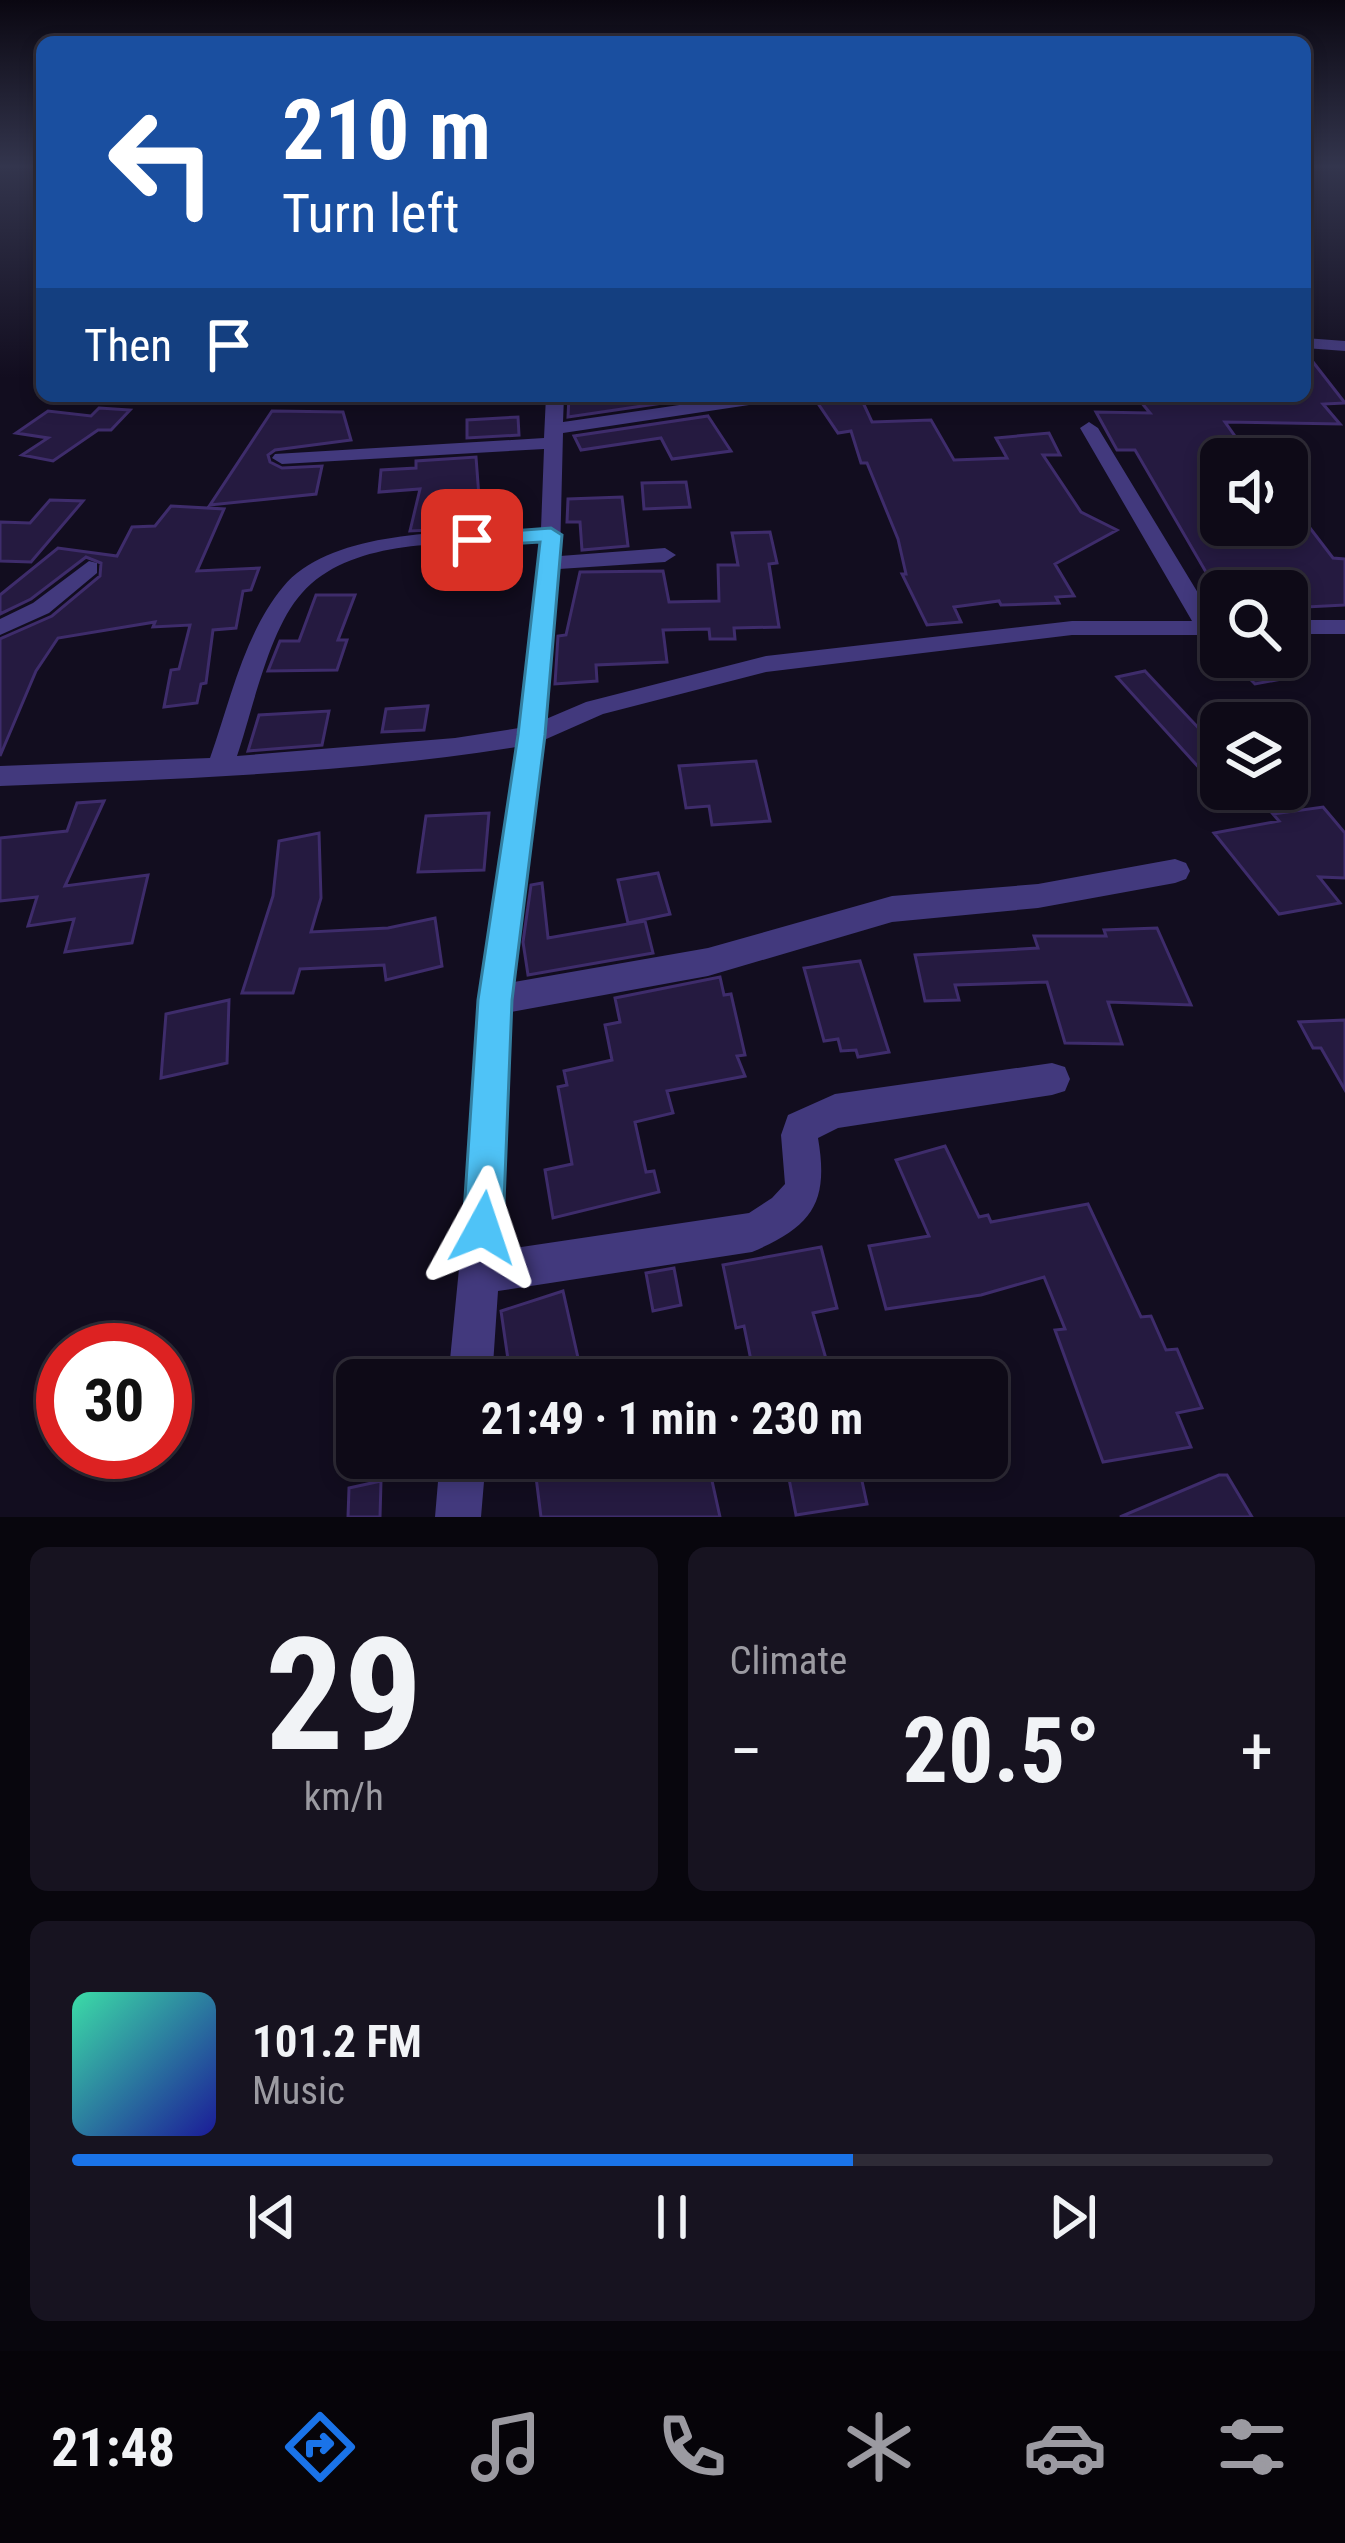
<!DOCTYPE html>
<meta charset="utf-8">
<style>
:root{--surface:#0e0a17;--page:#171320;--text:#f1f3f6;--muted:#9b9aa1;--line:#2e2b36;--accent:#1a73e8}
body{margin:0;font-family:"Roboto Condensed",sans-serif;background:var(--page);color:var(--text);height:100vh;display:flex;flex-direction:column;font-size:45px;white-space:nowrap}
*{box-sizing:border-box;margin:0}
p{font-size:39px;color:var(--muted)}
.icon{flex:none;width:66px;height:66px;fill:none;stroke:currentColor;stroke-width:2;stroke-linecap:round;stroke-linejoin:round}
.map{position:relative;height:1517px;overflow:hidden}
.drawer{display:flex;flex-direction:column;gap:30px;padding:30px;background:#08060d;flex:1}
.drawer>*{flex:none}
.hud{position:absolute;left:36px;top:36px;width:1275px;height:366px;border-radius:18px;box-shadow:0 6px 18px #0003,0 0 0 3px var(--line);background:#1a4fa0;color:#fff;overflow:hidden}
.tools{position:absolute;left:1200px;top:438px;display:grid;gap:24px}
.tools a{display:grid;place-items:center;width:108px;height:108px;border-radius:18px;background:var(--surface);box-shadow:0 6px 18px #0003,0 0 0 3px var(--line);font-size:60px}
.speed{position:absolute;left:36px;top:1323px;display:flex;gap:24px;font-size:60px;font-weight:700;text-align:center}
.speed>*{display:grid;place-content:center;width:156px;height:156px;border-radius:50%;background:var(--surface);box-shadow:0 6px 18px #0003,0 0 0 3px var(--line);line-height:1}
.speed .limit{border:18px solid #d22;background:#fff;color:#111}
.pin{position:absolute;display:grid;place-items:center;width:102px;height:102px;color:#fff;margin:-51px;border-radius:24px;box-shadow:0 6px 18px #0006}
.me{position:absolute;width:132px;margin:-66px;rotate:5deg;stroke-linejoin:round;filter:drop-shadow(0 0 9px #0008)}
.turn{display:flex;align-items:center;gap:42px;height:252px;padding:0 48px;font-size:54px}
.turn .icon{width:156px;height:156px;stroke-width:2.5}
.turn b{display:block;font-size:84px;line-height:102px}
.then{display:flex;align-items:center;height:114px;padding:0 48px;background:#0003;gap:24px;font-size:45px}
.big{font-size:90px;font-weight:700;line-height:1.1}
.drawer .card{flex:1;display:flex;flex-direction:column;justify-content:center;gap:18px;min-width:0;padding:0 42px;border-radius:18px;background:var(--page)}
.drawer .dial{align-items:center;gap:0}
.dial b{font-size:156px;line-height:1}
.song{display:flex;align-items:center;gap:36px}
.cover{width:144px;height:144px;border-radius:18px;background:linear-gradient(135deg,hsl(160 70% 55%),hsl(240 70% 35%))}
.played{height:12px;border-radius:6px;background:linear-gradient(90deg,var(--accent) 65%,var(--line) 65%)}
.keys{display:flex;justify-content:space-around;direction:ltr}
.heat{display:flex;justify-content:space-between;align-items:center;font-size:66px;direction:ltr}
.drawer .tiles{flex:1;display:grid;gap:30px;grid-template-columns:1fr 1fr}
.card:last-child{grid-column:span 2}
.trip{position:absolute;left:336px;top:1359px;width:672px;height:120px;border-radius:18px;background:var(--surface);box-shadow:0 6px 18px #0003,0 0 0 3px var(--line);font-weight:700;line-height:120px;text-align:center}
.tabs{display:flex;height:192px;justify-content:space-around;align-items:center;background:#060409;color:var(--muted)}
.tabs .icon{width:84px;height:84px}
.tabs .selected{color:var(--accent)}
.tabs b{font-size:54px;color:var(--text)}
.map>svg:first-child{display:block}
</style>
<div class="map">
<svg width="1345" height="1517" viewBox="0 0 1345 1517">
<rect width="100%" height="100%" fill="#120d1f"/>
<!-- building -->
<path fill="#251a40" stroke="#3e2c6b" stroke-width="3" d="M1306,353L1345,403L1323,404L1340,424L1225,422L1247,453H1221V525H1287V498L1333,558L1345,559V605L1287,608V591H1217L1135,450H1117L1096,412L1150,413L1136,396H1305Z
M569,396H681L683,400L568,417Z
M860,396L872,422L931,420L954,460L1007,458L996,438L1049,433L1060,455H1043L1081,512L1117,530L1055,564L1074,596L1056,597L1059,603L1001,605L999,601L954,607L961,622L927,625L902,574H906L898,539L867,463H861L851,431L838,433L815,399Z
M99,408L130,410L111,430H98L53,461L22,455L48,438L16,433L48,411L91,416Z
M272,411L343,412L351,440L275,450L268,455L270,462L282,468L322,466L316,494L210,505Z
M708,416L731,451L672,459L661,438L581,450L574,436Z
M518,417L519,435L467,438V420Z
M476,457L480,510L512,508L513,526L410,531L420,489L379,492L381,470L416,468V461Z
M686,482L690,507L644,509L642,483Z
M622,497L628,546L582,550L580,522H567L568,499Z
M50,500L83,501L31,562L0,561V522L30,523Z
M171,506L224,509L197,571L259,568L251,590L243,591L236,628L213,630L206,683L201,684L197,703L164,707L171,670L179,669L190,625L153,627L155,622L58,638L36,671L0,756V639L52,616L100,576L101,563L86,557L31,599L0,614V595L58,548L117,556L132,527L155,526Z
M770,532L777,563L769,564L779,627L734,628L735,639H710L709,629L663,630L667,662L596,665L597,681L555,684L558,636L566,635L580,572L663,571L669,602L719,601L718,565H738L732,533Z
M316,595H355L338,640H347L337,670L268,671L280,641H299Z
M1269,657H1276L1297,676L1255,684L1234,663Z
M1145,671L1221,752V792L1117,677Z
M428,706L424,730L382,732L386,709Z
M329,711L322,745L248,751L259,715Z
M756,761L770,821L712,825L709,806L686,808L679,766Z
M104,801L65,886L148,875L132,943L65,952L74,919L28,926L37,897L0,901V838L67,831L77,803Z
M1323,807L1345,833V878L1319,877L1340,903L1279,914L1214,833L1279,821L1273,814Z
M489,813L484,870L418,872L426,816Z
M319,833L321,898L311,932L388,928L435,918L442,966L386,980L384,965L300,969L293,993H242L273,896L279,841Z
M658,873L670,914L628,923L618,880Z
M542,883L548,938L645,921L653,953L528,975L523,942L531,885Z
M1157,928L1191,1005L1108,1002L1122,1044L1065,1043L1047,982L955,985L959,1000L925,1001L915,955L1038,948L1034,936H1106L1104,930Z
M860,961L889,1052L858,1057L856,1050L841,1051L838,1039L824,1041L804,968Z
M720,977L724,995L731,994L745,1055L737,1056L745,1076L667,1091L673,1113L635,1122L646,1172L654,1171L659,1192L553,1218L545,1170L572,1164L558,1087L567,1085L564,1071L612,1060L605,1025L620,1022L615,998Z
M229,1000L227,1063L161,1078L166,1014Z
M1345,1020V1090L1321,1048H1313L1299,1022Z
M945,1146L979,1217L988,1215L991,1222L1088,1204L1141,1317L1151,1316L1166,1350L1177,1349L1202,1408L1177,1413L1191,1447L1103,1462L1055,1330L1065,1329L1044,1277L981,1295L886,1309L869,1246L929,1236L896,1160Z
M821,1247L837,1308L813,1313L832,1380H755L744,1326L736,1328L723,1265Z
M674,1268L681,1305L653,1311L646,1273Z
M563,1291L583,1380H511L501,1311Z
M602,1458H707L720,1517H541L536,1477Z
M785,1458H857L867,1504L796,1515Z
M1219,1475H1227L1252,1517H1120Z
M381,1481L380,1517H348L349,1488Z"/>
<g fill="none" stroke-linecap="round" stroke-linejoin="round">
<!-- minor -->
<path fill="#42397d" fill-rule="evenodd" d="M1305,338L1345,341V351L1305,348Z
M87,396H120L88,403Z
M546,396H564L563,422L741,396H785L776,401L563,433L560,556L665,548L676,555L665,562L559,569L546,719L586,702L766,656L1072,621H1192L1080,428L1089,422L1098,428L1215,621H1221V635H1072L766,672L603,714L544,740L514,982L708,948L892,896L1038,884L1175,859L1186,863L1190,871L1186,879L1175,883L1038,908L892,922L708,976L511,1012L501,1250L749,1213L772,1198L785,1184L781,1135L788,1115L835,1094L1052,1063L1065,1067L1070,1079L1065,1091L1052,1095L838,1128L818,1138C829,1202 813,1226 752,1252L498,1291L492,1380H448L472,1137L478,1000L516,747C346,774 172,779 0,786V766L210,758C230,702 244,634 283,587C335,525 467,533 541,529L544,449L282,464L272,458L275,454L544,438ZM540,542L519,728L455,738L237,756C253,709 269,629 302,593C356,533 466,545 540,542Z
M89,561L97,563V573L49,613L0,635V619L33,603Z
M1287,620H1345V634H1287Z
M440,1458H486L481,1517H435Z"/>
</g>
<!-- sky -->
<linearGradient id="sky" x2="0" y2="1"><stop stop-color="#0a0711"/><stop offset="0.44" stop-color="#33354d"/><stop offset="1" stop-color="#33354d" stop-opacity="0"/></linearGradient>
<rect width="1345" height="378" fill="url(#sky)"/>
<!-- route -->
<path fill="#4fc3f7" stroke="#337fa1" stroke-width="3" d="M551,528L562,535L545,735L512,1000L503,1228L497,1242L483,1248L469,1242L463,1228L478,1000L518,735L540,542L472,546L461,540L472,534Z"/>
</svg>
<div class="tools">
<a><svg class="icon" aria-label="sound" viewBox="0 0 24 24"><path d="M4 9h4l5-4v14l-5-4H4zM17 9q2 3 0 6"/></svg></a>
<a><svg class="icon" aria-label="search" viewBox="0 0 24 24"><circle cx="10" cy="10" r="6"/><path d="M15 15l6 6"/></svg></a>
<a><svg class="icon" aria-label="layers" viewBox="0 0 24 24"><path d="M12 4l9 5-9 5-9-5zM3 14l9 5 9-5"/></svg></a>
</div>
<div class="speed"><div class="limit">30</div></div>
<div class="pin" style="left:472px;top:540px;background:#d93025"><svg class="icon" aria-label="arrive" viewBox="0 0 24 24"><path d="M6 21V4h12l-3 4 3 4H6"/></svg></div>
<svg class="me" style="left:483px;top:1228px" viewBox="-20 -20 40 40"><path d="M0-17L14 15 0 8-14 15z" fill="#4fc3f7" stroke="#fff" stroke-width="4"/></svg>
<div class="trip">21:49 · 1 min · 230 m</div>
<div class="hud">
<div class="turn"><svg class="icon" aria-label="left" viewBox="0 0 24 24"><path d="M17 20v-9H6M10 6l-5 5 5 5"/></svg><div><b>210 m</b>Turn left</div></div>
<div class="then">Then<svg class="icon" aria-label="arrive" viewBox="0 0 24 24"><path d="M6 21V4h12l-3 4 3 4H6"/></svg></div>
</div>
</div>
<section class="drawer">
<div class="tiles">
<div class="card dial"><b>29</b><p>km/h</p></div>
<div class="card"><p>Climate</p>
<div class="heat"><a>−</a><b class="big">20.5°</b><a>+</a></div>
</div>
<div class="card">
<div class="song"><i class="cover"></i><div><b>101.2 FM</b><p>Music</p></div></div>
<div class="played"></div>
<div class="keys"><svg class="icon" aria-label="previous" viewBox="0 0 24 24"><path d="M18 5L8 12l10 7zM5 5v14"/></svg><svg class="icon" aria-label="pause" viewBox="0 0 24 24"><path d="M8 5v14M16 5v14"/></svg><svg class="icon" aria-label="next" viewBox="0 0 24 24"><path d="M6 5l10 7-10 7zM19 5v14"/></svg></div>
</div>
</div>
</section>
<nav class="tabs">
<b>21:48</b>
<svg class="icon selected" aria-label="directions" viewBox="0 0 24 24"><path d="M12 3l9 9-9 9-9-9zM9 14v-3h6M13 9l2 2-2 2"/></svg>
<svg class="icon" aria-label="music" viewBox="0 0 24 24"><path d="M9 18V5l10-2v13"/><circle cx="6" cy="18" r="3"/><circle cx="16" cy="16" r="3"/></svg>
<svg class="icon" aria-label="phone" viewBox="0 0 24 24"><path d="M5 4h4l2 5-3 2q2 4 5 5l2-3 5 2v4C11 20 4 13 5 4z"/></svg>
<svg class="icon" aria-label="climate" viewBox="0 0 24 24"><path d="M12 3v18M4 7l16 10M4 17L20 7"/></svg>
<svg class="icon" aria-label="car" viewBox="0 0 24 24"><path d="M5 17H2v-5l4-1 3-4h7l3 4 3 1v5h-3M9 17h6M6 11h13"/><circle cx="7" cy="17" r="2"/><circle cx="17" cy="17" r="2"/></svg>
<svg class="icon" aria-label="filters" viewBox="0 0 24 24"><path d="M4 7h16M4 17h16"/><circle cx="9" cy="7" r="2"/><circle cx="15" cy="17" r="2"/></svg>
</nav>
